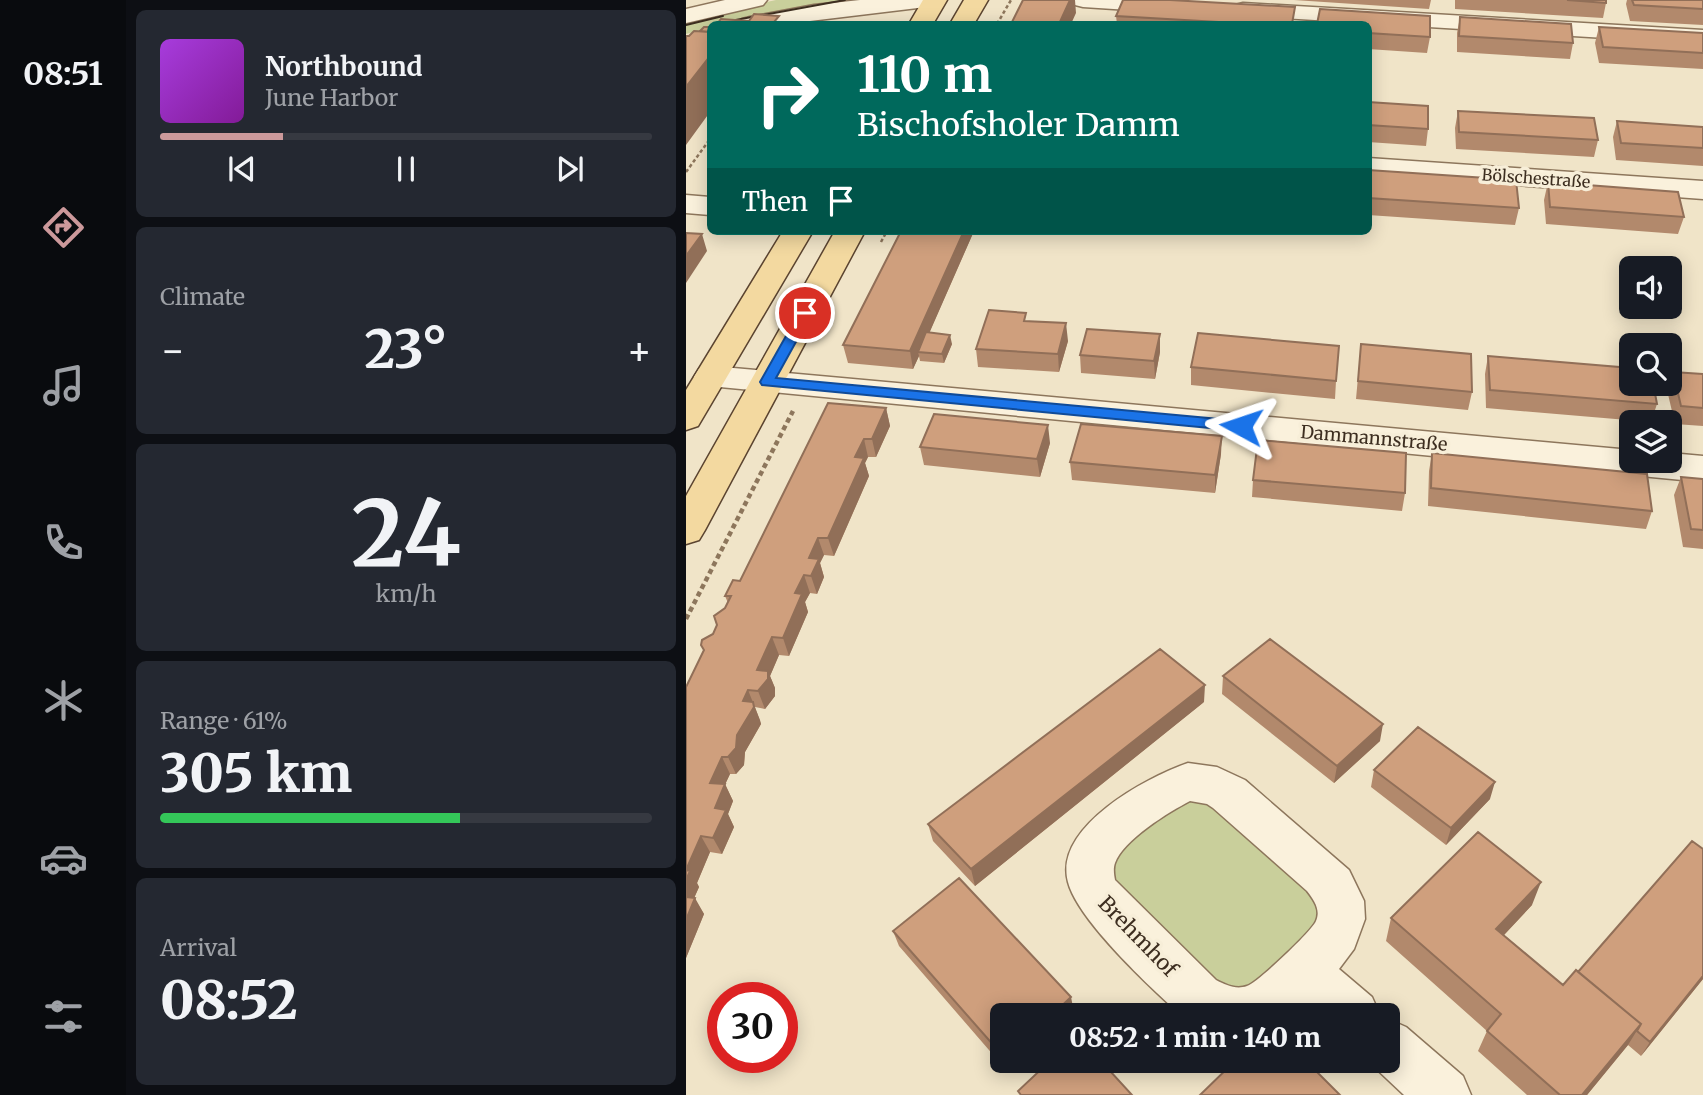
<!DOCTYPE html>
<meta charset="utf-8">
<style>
:root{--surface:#171b24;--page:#242831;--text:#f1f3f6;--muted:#9ea1a6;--line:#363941;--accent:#cc999b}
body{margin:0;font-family:Merriweather,serif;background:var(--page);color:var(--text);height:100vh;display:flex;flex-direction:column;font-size:26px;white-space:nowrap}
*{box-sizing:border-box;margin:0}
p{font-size:23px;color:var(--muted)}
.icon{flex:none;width:38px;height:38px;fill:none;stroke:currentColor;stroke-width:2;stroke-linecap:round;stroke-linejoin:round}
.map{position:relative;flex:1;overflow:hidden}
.drawer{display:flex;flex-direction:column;gap:10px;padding:10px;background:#0d0f14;width:560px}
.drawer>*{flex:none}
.guide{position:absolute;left:21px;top:21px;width:665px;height:214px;border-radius:10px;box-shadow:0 4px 18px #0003;background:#00695c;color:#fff;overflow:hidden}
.fabs{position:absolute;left:933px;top:256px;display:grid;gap:14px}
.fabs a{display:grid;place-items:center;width:63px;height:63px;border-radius:10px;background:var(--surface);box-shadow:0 4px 18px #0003;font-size:35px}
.speed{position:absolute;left:21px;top:982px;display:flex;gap:14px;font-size:35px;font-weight:700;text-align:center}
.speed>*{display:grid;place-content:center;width:91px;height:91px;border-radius:50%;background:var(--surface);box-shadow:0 4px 18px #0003;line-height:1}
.speed .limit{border:10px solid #d22;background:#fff;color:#111}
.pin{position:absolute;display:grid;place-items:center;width:60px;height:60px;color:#fff;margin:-30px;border:4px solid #fff;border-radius:50%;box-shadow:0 2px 7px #0007}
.me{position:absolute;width:77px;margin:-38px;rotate:275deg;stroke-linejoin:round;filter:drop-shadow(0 0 5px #0008)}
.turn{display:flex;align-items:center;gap:24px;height:147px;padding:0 35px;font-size:32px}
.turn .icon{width:91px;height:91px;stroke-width:2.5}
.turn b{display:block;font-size:49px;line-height:60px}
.then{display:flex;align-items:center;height:66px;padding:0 35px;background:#0003;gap:14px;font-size:26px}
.big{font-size:52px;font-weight:800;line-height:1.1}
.drawer .card{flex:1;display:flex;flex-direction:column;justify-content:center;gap:10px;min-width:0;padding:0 24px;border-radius:10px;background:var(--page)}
.drawer .dial{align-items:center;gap:0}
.dial b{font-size:91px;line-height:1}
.song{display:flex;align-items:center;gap:21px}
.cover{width:84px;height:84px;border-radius:10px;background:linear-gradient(135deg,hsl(280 70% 55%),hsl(290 70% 35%))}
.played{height:7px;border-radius:4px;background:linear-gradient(90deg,var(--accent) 25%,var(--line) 25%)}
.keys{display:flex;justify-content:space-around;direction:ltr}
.heat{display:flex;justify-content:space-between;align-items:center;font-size:38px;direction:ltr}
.charge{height:10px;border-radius:5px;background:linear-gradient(90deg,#34c759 61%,var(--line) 0)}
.trip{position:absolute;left:304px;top:1003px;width:410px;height:70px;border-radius:10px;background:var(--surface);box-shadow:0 4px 18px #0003;font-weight:800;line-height:70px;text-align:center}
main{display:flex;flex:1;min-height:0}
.tab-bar{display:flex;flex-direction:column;width:126px;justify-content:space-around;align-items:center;background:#090b0e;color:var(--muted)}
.tab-bar .icon{width:49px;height:49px}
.tab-bar .active{color:var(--accent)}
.tab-bar b{font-size:32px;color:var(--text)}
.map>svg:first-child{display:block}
</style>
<main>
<nav class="tab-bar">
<b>08:51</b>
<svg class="icon active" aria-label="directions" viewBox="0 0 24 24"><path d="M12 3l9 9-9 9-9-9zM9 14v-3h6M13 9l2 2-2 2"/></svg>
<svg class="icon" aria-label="music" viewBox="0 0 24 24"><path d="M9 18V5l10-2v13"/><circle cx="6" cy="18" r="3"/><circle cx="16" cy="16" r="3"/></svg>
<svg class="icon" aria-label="phone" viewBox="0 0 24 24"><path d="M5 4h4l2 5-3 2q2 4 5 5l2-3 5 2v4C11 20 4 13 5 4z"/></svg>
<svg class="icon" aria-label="climate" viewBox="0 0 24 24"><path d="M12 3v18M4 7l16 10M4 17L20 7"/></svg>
<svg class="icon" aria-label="car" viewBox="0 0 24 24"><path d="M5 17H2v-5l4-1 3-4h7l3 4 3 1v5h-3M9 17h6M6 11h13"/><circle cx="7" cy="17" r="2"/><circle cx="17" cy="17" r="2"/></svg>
<svg class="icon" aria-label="filters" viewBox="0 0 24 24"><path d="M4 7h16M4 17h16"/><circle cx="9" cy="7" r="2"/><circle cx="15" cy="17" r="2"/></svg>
</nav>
<section class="drawer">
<div class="card">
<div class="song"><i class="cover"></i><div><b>Northbound</b><p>June Harbor</p></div></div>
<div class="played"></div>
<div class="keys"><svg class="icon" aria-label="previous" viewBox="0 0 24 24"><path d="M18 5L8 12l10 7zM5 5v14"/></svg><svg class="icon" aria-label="pause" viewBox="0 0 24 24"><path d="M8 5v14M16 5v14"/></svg><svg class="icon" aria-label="next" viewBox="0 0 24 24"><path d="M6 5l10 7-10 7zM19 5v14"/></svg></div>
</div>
<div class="card"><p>Climate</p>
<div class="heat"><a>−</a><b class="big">23°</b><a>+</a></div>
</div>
<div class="card dial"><b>24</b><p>km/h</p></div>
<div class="card"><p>Range · 61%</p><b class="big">305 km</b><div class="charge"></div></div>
<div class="card"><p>Arrival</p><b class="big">08:52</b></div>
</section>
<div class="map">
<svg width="1017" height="1095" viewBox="0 0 1017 1095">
<rect width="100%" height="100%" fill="#f0e4c8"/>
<!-- green -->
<path fill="#c9cf9b" d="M90,0H189L24,24V28L0,34V20Z
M529,795L644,915L585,987L528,995L414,864L477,801Z"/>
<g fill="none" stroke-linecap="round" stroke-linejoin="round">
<defs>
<path id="minor" d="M39,0H81L77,5L0,23V9Z
M174,0H252L248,5L240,7L99,24H52L56,19L64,17L128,5Z
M385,0H493L501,6L497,11L489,13L397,7L389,5Z
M557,3L1017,30V44L549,15L545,10L549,5Z
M682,158L1017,181V199L682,174Z
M0,195L24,197V215L0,213Z
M25,366L945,450V460H984V453L1017,456V482L13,385L8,377L13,369Z
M502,763L531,767L559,780L663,870L678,901L679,919L668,949L653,969L686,997L694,1015H630L618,1004L606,1015H495C464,987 392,920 382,882C367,827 461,777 502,763ZM504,801L521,804L527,808L621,891C628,900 635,910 630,921C626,931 571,983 561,986C550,990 540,985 530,980L429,880C428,875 427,868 429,863C437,840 483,812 504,801Z
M702,1019L720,1027L777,1076L785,1095H718L684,1063L682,1060H702Z"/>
<path id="major" d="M237,0H261L247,24H223Z
M278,0H302L288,24H264Z
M97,231H127L12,426L0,430V390Z
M149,231H179L19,530L13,540L0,544V496Z"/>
</defs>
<!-- minor casing -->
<use href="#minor" stroke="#8d765c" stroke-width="3"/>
<!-- major casing -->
<use href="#major" stroke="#5b4430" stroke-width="3"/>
<!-- path-far1 -->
<path stroke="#8d765c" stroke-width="2.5" stroke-dasharray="3.5 2.5" stroke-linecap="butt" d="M311,24L325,0
M0,172L24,139
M195,242L201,231"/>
<!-- path -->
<path stroke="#8d765c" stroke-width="4.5" stroke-dasharray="5 3.5" stroke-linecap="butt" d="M0,619L107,411"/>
<!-- minor -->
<use href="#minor" fill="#faf1dc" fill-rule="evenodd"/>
<!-- major -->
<use href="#major" fill="#f3d9a0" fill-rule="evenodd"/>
<!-- tram -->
<path stroke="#3d2e20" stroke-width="2" d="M28,24L159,0
M0,25L37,16"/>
</g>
<!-- wall -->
<path fill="#b2896c" d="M608,0H745L743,9Z
M769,0H920V3L917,18L769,9Z
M941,0H1017V25L944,21L940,4Z
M430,16L608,24H431Z
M774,17L887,43L884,59L771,52V33Z
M682,24L744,37L741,53L682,49Z
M913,27L1017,33V69L913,63L909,43Z
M682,102L742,129L740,146L682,142Z
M772,111L912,140L908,157L770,149L769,128Z
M931,121L1017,127V166L930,160L927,137Z
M682,170L833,208L829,225L682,215Z
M862,182L998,217L992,234L860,224L858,200Z
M215,231H288L243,333L266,344L258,363L234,361L233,356L227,369L162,363L157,345Z
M341,321L382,341L373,372L292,367L290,349Z
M675,344L786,392L782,410L670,399Z
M474,352L469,379L395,373L394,355Z
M802,356L971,404L965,422L800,408L799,374Z
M505,367L650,381L649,399L505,385Z
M987,372L1017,374V426L989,424L981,390Z
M200,408L204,426L190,457H182L179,463L183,476L148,556L138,555L134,563L138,577L131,594L124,593L119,602L122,612L103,656L93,655L84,676L89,688V696L79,709L69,707L75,724L59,752L58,765L50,774H44L39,784L47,801L42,814L48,827L36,854L24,852L11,883L13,887L8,898L18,914L0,958V688L18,651L15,645L27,634L39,608L42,603L39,596L54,581Z
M364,443L354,477L238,465L234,447Z
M746,453L966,511L960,529L742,506L743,471Z
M535,454L529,493L386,480L384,462Z
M995,477L1017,479V549L997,547L988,495Z
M567,480L719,493L716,511L566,497Z
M537,676L694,741L648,783L536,694Z
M518,702L289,886L247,841L242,824Z
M688,770L804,799L760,845L685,787Z
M846,905L818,935L877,985L892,972L1017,979L955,1056L942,1045L901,1095H841L792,1051L801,1031L700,941L705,918Z
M207,931L388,1012L385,1015H317V1060H334L322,1072L213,946Z"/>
<!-- shaded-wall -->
<path fill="#916f58" d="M384,0H389L390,13L385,24H373Z
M24,56V112L0,145V87Z
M278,231H288L235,352H232L233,356L227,369L224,351Z
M16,234L21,251L0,283V256Z
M380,323L382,341L373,372L372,354Z
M474,334V352L469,379L468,361Z
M264,335L266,344L258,363L256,354Z
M200,408L204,426L190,457L186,439Z
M362,425L364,443L354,477L351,459Z
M536,436L535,454L529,493V475Z
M178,439L182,457L179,463L183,476L148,556L142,538L169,457Z
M132,538L138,555L134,563L138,577L131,594L125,576L123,558Z
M118,575L124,593L119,602L122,612L103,656L97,638L109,593Z
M86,637L93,655L84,676L89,688V696L79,709L72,691L71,670Z
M519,685L518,702L289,886L285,869Z
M62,690L74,720L75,724L59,752L58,765L50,774L42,757L57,701Z
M697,724L694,741L648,783L651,766Z
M36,757L44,774L32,800L24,783Z
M809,782L804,799L760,845L765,828Z
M39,784L47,801L42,814L48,827L36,854L27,838L29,808Z
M15,836L24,852L11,883L13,887L2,912L0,908V870Z
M855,882L846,905L802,952L810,929Z
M9,898L18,914L0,958V920Z
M1017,976V979L955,1056L964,1042Z
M385,997L388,1012L385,1015H366Z
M955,1024L942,1045L901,1095H896Z
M319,1060H334L322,1072Z"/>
<!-- building -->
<path fill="#cf9f7d" stroke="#916f58" stroke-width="2" d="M337,0H384L373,24H325Z
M437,0H484L609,7L606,24H567L430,16Z
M881,0H920V3Z
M946,0H1017V9L948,5Z
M634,9L744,16V37L682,33V24H631Z
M68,14L93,16L88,22L128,24H31L35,19L63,21Z
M774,17L885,24L887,43L773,36Z
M18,27H24V32L14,31Z
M913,27L1017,33V53L917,47Z
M8,31L24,32V56L0,87V36H3Z
M682,102L742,106V129L682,125Z
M772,111L908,118L912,140L773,132Z
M931,121L1017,127V148L935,143Z
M682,170L830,180L833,208L682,198Z
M862,182L992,192L998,217L864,207Z
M215,231H278L224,351L157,345Z
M0,233L16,234L0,256Z
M303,310L340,313L338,321L380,323L372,354L290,349Z
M401,329L474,334L468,361L394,355Z
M240,332L264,335L256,354L232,352Z
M512,333L653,346L650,381L505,367Z
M675,344L785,354L786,392L672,381Z
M802,356L945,368V383H967L971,404L804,390Z
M987,372L1017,374V408L995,406Z
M142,403L200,408L186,439H178L169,457L178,458L142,538H132L123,558L133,559L125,576L118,575L109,593L116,594L97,638L86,637L71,670L82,671V679L72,691L62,690L57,701L67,702L68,707L51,735L50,748L42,757H36L24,783L39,784L29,808L40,810L27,838L15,836L0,870V687L18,650L15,645L16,640L27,634L31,625L28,616L39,608L45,596H39L47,580L54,581Z
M248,414L362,425L351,459L234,447Z
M395,424L536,436L529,475L384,462Z
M572,440L720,453L719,493L567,480Z
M746,453L961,474L966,511L745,488Z
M995,477L1017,479V530L1005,529Z
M584,639L697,724L651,766L537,676Z
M474,649L519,685L285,869L242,824Z
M732,727L809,782L765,828L688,770Z
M792,832L855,882L810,929L877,985L890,970L955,1024L896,1095H874L801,1031L815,1014L705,918Z
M1006,841L1017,849V976L964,1042L951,1031L955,1024L892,972Z
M0,870L4,871L0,880Z
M273,878L385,997L366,1015H317V1056L207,931Z
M0,897L9,898L0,920Z
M365,1060H414L446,1095H335L332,1091Z
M550,1060H619L654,1095H514Z"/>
<!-- route -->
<path fill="#1a73e8" stroke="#114b97" stroke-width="2" d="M119,309L126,313L90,378L555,421L563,426L555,431L76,385L74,382L113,313Z"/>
<g text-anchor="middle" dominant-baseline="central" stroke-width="7" stroke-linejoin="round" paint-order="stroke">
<!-- far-street labels -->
<g font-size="16" fill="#3d2e20" stroke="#f7eed8">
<text transform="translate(850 178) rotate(4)">Bölschestraße</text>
</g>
<!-- street labels -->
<g font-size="18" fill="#3d2e20" stroke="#f7eed8">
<text transform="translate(688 438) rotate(5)">Dammannstraße</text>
</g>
<!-- near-street labels -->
<g font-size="21" fill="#3d2e20" stroke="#f7eed8">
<text transform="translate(452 936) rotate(46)">Brehmhof</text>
</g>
</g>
</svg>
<div class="fabs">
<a><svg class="icon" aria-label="sound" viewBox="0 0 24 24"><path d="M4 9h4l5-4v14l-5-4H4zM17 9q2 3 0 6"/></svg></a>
<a><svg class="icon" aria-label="search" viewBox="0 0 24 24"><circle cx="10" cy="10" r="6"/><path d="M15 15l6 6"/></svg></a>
<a><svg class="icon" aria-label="layers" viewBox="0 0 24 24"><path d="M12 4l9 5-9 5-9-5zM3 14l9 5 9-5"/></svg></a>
</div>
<div class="speed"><div class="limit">30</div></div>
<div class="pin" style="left:119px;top:313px;background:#d93025"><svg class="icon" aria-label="arrive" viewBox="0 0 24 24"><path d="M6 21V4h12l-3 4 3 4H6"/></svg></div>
<svg class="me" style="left:555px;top:426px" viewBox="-20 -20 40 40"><path d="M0-17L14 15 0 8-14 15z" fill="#1a73e8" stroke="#fff" stroke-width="4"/></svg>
<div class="trip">08:52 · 1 min · 140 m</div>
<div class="guide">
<div class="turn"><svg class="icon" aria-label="right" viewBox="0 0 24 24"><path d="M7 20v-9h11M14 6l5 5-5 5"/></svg><div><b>110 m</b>Bischofsholer Damm</div></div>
<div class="then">Then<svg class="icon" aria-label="arrive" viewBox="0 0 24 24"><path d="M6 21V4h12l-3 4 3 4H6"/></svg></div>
</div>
</div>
</main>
